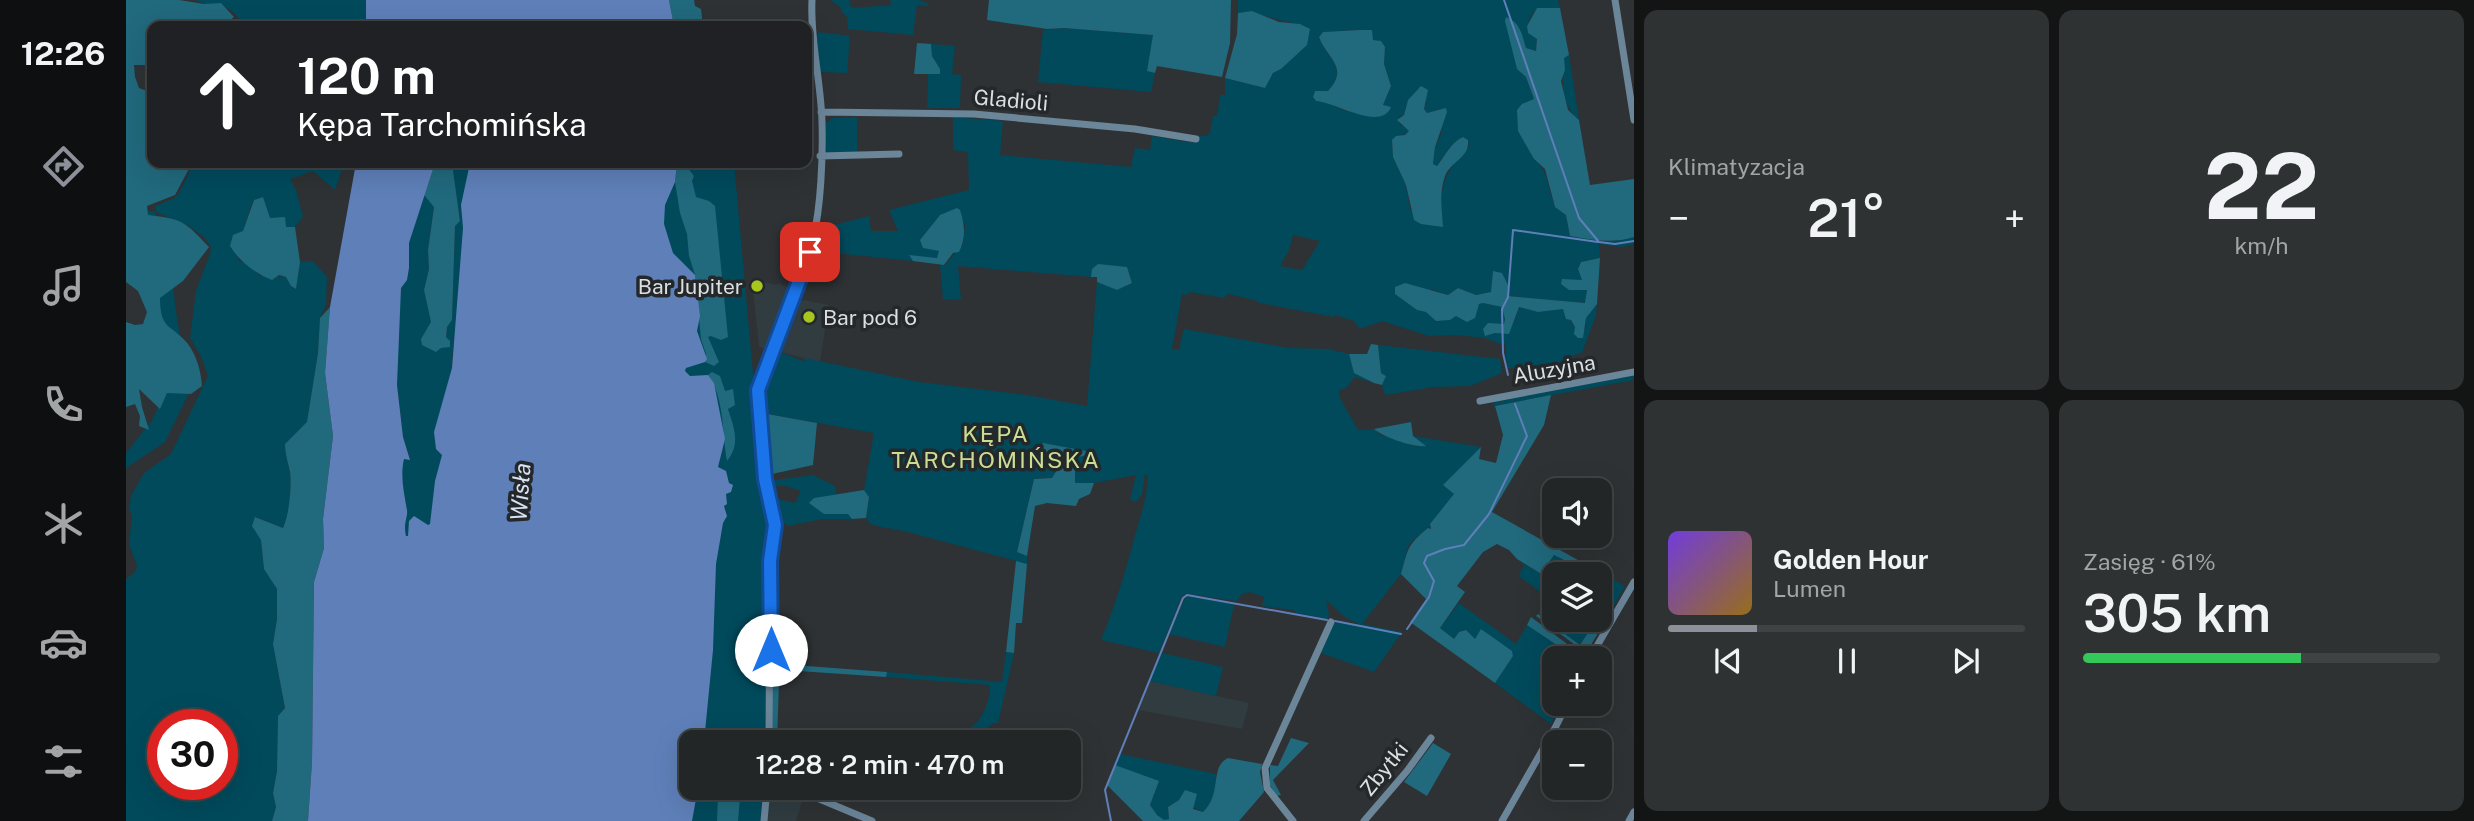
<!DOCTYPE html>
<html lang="pl">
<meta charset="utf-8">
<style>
:root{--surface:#222627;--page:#2e3233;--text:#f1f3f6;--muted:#a2a5a7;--line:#3f4344;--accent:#8c9099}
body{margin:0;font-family:"Public Sans",sans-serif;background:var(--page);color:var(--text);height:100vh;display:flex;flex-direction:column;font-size:26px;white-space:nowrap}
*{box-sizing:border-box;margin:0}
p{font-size:23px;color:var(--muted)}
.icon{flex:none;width:38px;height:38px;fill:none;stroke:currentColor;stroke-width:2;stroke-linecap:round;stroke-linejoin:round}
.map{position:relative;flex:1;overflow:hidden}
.sheet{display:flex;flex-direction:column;gap:10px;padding:10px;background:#131515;width:840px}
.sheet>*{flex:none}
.guide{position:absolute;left:21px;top:21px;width:665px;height:147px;border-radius:14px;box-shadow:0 7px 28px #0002,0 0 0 2px var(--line);background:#202124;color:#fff;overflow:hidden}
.tools{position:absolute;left:1416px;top:478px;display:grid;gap:14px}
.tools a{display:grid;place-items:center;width:70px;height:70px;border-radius:14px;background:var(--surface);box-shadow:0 7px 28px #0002,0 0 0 2px var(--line);font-size:35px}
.speed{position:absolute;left:21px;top:709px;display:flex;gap:14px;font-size:35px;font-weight:700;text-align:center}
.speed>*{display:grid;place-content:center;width:91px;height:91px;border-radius:50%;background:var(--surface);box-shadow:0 7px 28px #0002,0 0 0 2px var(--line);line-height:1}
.speed .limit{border:10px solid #d22;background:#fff;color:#111}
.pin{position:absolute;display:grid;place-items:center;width:60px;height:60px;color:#fff;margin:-30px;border-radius:14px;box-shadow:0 4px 10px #0006}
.me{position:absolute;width:77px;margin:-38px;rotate:0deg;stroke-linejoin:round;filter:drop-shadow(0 0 5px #0008)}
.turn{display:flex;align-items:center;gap:24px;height:147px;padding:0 35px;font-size:32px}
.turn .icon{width:91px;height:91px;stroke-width:2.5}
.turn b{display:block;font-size:49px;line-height:60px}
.big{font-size:52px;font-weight:600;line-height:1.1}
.sheet .widget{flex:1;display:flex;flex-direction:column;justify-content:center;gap:10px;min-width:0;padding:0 24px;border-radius:14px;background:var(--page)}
.sheet .dial{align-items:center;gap:0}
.dial b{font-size:91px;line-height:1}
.song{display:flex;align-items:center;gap:21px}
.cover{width:84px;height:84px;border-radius:10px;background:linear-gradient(135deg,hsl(260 70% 55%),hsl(40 70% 35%))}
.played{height:7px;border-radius:4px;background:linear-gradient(90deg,var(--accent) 25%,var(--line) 25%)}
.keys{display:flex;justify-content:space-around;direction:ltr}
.heat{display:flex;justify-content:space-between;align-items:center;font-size:38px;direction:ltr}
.charge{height:10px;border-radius:5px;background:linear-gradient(90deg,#34c759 61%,var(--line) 0)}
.sheet .tiles{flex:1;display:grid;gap:10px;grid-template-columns:repeat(2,1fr)}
.trip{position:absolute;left:553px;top:730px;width:402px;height:70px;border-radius:14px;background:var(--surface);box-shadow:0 7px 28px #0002,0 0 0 2px var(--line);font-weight:600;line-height:70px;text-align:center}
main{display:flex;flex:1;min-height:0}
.dock{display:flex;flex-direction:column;width:126px;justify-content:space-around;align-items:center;background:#0e0f10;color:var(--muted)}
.dock .icon{width:49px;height:49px}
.dock .selected{color:var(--accent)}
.dock b{font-size:32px;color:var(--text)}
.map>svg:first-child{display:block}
</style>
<main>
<nav class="dock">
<b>12:26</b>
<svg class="icon selected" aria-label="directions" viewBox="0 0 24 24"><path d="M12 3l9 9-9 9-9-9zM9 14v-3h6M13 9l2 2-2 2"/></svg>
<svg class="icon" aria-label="music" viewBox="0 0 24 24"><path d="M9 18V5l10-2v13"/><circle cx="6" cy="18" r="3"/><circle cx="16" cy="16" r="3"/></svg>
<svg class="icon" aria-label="phone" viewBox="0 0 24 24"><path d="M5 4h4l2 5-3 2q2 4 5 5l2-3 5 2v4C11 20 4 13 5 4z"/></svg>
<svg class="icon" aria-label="climate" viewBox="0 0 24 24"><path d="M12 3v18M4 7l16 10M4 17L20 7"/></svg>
<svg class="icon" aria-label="car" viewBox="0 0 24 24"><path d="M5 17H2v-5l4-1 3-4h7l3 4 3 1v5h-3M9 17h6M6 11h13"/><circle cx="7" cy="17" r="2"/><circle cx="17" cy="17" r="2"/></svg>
<svg class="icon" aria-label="filters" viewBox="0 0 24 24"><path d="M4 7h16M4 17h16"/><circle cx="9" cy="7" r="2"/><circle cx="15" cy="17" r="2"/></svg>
</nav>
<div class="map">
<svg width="1508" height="821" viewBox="0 0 1508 821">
<rect width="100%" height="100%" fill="#2e3234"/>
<!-- built -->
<path fill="#303c40" d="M626,280L651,285L652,283L667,290L644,350L633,347Z
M677,300L703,305L694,362L654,352L653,349L670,305Z
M1024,681L1123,703L1116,729L1012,710Z
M642,788H662L678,795L670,821H640Z"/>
<!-- green -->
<path fill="#004a5c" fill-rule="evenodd" d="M69,0H240V23L237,26H109L113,19C100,0 87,9 69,0Z
M704,0H723L725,7C738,9 750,5 764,6L765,0H793L803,4L801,6L791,5L787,35L722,29L721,17L715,11L716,8Z
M1112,0H1432L1434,8H1411C1405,16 1400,22 1402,32L1411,39L1410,51L1400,48L1393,26L1396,74L1400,77L1408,100V159C1430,179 1416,198 1440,215L1444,236C1465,240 1488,244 1508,237V244L1495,247L1473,244L1474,258L1455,262L1452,269L1461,290L1460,303L1382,296L1367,271L1366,292L1350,295L1332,288L1322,295L1305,289L1291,310L1330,316L1357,303L1376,307L1379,319L1378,325L1359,335L1369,333L1388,322L1393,307L1412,312L1437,309L1449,327L1460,329V318L1471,304L1470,315L1456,353L1447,355L1446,362L1432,365L1433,369L1396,378L1387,368H1382L1380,359V343L1375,344L1359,338L1331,335L1303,336L1256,321L1237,328H1233L1228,321L1209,315L1208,317L1134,303L1129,300L1102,294L1098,298L1064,292L1061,295L1056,294L1046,349H1053L1058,329L1163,348L1202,349L1223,354L1228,373L1248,383L1229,377L1220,388L1213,390L1214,398L1232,430L1248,429L1255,435L1292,447L1287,436L1355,447L1317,485L1329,494L1302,528L1286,541L1282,547L1275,574L1236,624L1276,632L1248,672L1195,653L1208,622L1235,625L1219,617L1200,600L1203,615L1202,619L1170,613L1168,610L1136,606L1138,597L1124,592L1116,594L1111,601L1061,594L1056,596L1033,653L975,640C989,606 1000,571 1009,535C1015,516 1021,497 1022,476L1019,474L1016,494L1010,502L1004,499L1010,475L968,483H949L926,478L908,479L891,552L901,556V564L782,532L746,525L740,518L743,497L738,490L748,433L636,413C635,392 637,367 654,352L679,362L678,358L793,382L900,395L961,406L971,282L991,290L1006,283L1001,267L966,269L965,277L832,266L835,300L817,299L814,264L819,265L837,244L839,224L814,215L794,240L814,251L811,258L784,256L787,261L690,251L694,229L743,216L745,231H772L763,210L843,190L842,152L827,150V117L877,121L874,155L1005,167L1009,148L1024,150L1026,136L1068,143L1072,135L1080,136L1084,133L1087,116H1091L1094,95H1099V78L1139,88L1147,73L1155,69L1167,57L1173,24C1152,22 1134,11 1112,13ZM1234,30L1259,47L1258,64L1265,86L1257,105L1220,111L1187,97L1189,91H1202C1224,66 1200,59 1193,37L1197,32ZM1282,100L1301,102L1298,109L1301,113L1316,109L1315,134L1309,147L1307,164L1310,166C1318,157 1325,142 1337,137L1342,140L1343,146C1323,169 1314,178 1316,211L1284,210L1280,185L1267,157L1266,141L1284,131L1283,129L1274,125L1273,116L1278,115ZM1167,235L1194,241L1176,270L1154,266L1163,250Z
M938,28L1028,35L1021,71L1029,73L1025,92L912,82L917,30Z
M693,32L724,36L721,73L694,72L690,36Z
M805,44L829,46L826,74L835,75L834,108H801L802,74L814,73V69L806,56Z
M1443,55L1453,120C1434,105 1436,79 1438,57Z
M731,117V153L699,154L700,123L706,118Z
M68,163H218L209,190L187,171L164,179L170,190L177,217L169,227H159L144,218L137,197L127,200L117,231L112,260L127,267L133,275L161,277L165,286L170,289L174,262L187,261L201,277L200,305L194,318L192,353L181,423L159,444C159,454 162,462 164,472C166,486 163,516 158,528L129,517L135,540L138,569L151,589V619L147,644L159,708L152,716L151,771L147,793L150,807L146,821H0V579L9,572L11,566L3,544L6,516L3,509L5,496L18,473L45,454L82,376L75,356L64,338L70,291L84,254L85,247L79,238L63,226L30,212L29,206L47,199L53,193ZM37,724H96V784H37Z
M326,163H350L340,283L327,346L326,368L321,392L339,550L280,536L275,517L281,510L272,469L276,458L284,459L277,437L271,385L272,330L275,288L283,268V243L298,195L308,206L302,250L303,269L298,290L306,323L299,334L315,348L324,346V341L320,337L321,327L326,320L329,226L334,221Z
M398,163H608L637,484L644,528L641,530L644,608L642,742H565V788H640L638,821H399Z
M7,208L29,212L45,259L49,305L63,393L39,442L0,468V453L27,419L39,390L37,325Z
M1252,345L1374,359L1376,373L1344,386L1307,387L1259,395L1256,385L1260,376L1255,373Z
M1508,375V380L1367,406L1368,402Z
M687,475L709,486L710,495L688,498L698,514H723L726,519H696L661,526L656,521L654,504H647L646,498L669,503L675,491L659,486H643L642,481Z
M1428,555L1452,567L1459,564L1499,586L1480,620L1474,616V574H1436L1434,569L1423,562Z
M1398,564L1428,582V620H1470L1454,645L1412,614L1421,597L1393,576Z
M1060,596L1108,604L1099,647L1043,634Z
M1333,603L1390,644L1401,625L1447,656L1446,658H1428V704H1435L1425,724L1369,683L1387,656L1356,629L1349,640L1340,630L1333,632L1328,639L1314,628Z
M880,652L888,653L872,723C860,723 860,732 857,742H841L845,727C857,721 865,697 864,685L760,677L761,672L876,682Z
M1036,653L1097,667L1090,696L1024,681Z
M994,754L1090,774C1092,789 1088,801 1077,812L1053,800L1042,807L1043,819L1038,821C1031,816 1024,810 1024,801L1029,795L989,765Z"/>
<!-- forest -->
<path fill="#21697d" d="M0,0H53L78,4L95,3L108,17L98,25L89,26H26V67L23,65H8L9,77L13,88L26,93L24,109L26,113V163H66L49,195L21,206L22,215C57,219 58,221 83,247L57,281L34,298C34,331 46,324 62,344C71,356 75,372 76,386L65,394L41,393L34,409L13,389L16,407L23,430L13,426L14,416L9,404L0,407V322L9,325L17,324L21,312L12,291L0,282Z
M543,0H568L569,6L575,9L577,26H548Z
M863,0H1105L1104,43L1096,77L1031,66L1029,73L1021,71L1027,35L938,28L921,29L861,20Z
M1411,8H1434L1443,55L1438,58L1439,70L1435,81L1442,110L1453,120L1464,185L1508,179V237C1487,244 1466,240 1444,236L1440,215L1429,207L1419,169L1408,159L1392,131L1391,110L1396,104L1408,99L1400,77L1391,69L1379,21L1380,17C1395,23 1396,35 1400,48L1410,51L1411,39L1402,33L1401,26Z
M1126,11L1153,22L1174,24L1184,29L1181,45L1155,69L1147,73L1139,88L1099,78L1111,34L1112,13Z
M1234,30H1246L1247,40L1255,41L1259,47L1258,64L1265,86L1257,105L1265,107C1255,132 1209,102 1190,101L1187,97L1189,91H1202C1224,67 1201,59 1193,37L1197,32Z
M791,43L805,44L806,56L814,69V74H788Z
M1295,86L1302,90L1298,109L1301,113L1320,108L1321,112L1309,147L1307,164L1311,166C1319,156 1325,142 1337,137L1342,140C1344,158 1325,161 1319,176C1313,192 1316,210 1317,227L1295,224L1288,220L1280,185L1267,157L1266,140L1270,136L1279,135L1283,131L1271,120L1278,115L1282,100Z
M309,163H326L334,221L329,226L326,320L321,327L320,337L324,341V347L315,348L310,352L296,345L295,339L305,322L298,290L303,269L302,250L308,207L298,195Z
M551,163H563L561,167L568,176L566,181L570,197L583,201L589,206L602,337L595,340L585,336L582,337L593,362L588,366L579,362L580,354L575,339L569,275L563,256L561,234L554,213L549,182Z
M137,197L144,218L159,217L160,227H169L174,262L170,289L165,286L160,277L153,275L146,280C130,274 113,261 104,246L107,235L117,231L128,200Z
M831,208L834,210C839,225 840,238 833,252L827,253L818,265L787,261L783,255L811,258L813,251L797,248L794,240L814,215Z
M1474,258L1471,304L1460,318L1457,338H1452L1448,334L1449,327L1445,320L1440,319L1437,309L1412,312L1393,307L1383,334L1369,333L1359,336L1357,329L1362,323L1378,324L1379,319L1376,307L1357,303L1353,304L1349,318L1341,322L1330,316L1324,320L1310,321L1300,312L1291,310L1269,294V287L1279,283L1322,295L1332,288L1350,295L1365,292L1367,271L1376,273L1382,285V296L1459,303L1461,290H1443L1435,284L1436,279L1456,280L1452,269L1455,262Z
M972,264L1001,267L1006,283L991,290L971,282V277H965L966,269Z
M204,307L199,373L207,436L197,519L198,548L188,582L186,762L182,821H146L150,807L147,793L151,771L152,716L159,708L147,644L151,619V589L138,569L135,540L126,526L129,517L157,528C163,516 166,485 164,472C162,462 159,454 159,444L181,422L192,353L194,318Z
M1245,344L1252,345L1255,373L1260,376L1256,385L1248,383L1228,373L1223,354H1241Z
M586,372L594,376L599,391L607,389L609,405L602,409C608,428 615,444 601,461C596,434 599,399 582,375Z
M1425,395L1418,425L1366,512L1459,564L1452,567L1428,555L1423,562L1434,569L1436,574H1428V582L1391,559L1383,550L1371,544L1357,552L1331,586L1339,592L1314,628L1328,639L1333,632L1340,630L1349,639L1355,629L1386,651L1387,656L1369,683L1284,622L1300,599L1275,574C1282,549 1281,545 1302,528L1305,529L1304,524L1328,494L1317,485L1355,447L1353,459L1370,463L1377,435L1369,406Z
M636,413L691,423L687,465L646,474L640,471Z
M1285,422L1287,436L1300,446C1288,448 1257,437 1248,429Z
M917,443L960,451V455L923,466L902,463L900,455Z
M944,466L949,469V483H968L964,494L953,499L950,506L921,503L909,506L901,556L891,552L908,479L926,478L931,470Z
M738,490L743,497L740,518L726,519L722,514H698L683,503L688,498Z
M890,561L901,564L896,623H890L888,653L880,652Z
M1412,614L1454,645L1470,620H1474V616L1480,620L1460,653L1410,616Z
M1405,617L1456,655L1457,658H1446L1447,656L1401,625Z
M647,633L654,636V664L761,672L760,677L658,670L653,683L651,742H645Z
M1165,738L1183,743L1147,780L1155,795L1150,796L1144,785V765L1152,766Z
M1307,743L1325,754L1301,796L1278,782Z
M1102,758L1136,764L1134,772L1138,792L1113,821H1017L981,785L989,765L1033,781L1024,805L1031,815L1038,820L1043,819L1042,807L1053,800L1059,790L1071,794L1067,809L1077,812C1097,793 1083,767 1102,758Z
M596,788H609L614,798L612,821H591L592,796L596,791Z"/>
<!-- water -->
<path fill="#5e7fb8" d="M240,0H543L548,26H240Z
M230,163H309L283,243V268L281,280L275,288L271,385L277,437L284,460L278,459C274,476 278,493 281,510C282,518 277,522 280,536H282L283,521L288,516L302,525L304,524L309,481L316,455L310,449L308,432L326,368L337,228L335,205L344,163H551L549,182L539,205L538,224L547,253L569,275L574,316L571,331L581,359L579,362L560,368L559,371L564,376L582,375L588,383L599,439L592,467L600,471L603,483L607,485L605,492L600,494L601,504L598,506L601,516L597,523L590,564L587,650L578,742H565V788H572L566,821H182L186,762L188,582L198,548L197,519L207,436L199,373L204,307Z"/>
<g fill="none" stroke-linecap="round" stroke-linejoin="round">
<!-- stream -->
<path stroke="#5e7fb8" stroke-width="2" d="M1378,0L1453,218L1473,242L1489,244L1508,241
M1382,375L1377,353L1376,309L1382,297L1387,230L1472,242
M1209,621L1275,634
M1281,629L1303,597L1308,581L1298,563L1301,556L1319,549L1338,545L1363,514L1401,436L1389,404
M985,821L979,790L1057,598L1061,595L1201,620"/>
<!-- minor -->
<path stroke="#6b8599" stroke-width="7" d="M1489,0L1508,120
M695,112L848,114L1009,129L1070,139
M694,156L773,154
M1354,401L1508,372
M1464,658L1508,582
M643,742L644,561L649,525L639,479L632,403L635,380C653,333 675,288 687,239C695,207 697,156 696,122C695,81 684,41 686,0
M667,788L746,821
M638,821L641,788
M1167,821L1141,788L1139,768L1205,622
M1238,821L1281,771L1305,738
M1376,821L1429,728L1441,704
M1503,821L1508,812"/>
</g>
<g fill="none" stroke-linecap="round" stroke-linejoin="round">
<defs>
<path id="route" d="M645,650L644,561L649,525L639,479L632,390L684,252"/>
</defs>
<!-- route casing -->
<use href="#route" stroke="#114b97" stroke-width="18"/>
<!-- route -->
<use href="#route" stroke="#1a73e8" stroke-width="12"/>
</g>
<!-- markers -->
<g fill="#a7c71e" stroke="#24282a" stroke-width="2.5">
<circle cx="631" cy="286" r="7"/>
<circle cx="683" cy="317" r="7"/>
</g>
<g text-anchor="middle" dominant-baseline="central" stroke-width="7" stroke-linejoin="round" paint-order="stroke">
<!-- street labels -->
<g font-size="21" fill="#dcdfe0" stroke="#24282a">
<text transform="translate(885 100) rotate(5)">Gladioli</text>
<text transform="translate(1428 369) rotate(-10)">Aluzyjna</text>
<text transform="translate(1258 769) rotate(-51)">Zbytki</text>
</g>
<!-- poi labels -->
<g font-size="21" fill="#dcdfe0" stroke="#24282a" text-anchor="end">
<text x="617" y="286">Bar Jupiter</text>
<text x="697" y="317" text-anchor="start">Bar pod 6</text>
</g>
<!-- neighbourhood labels -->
<g font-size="23" letter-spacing="2" fill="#cade93" stroke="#24282a">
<text x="870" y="433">KĘPA<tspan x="870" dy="26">TARCHOMIŃSKA</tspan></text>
</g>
<!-- water labels -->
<g font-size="23" font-style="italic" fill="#d8e2f2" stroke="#24282a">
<text transform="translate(394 492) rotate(-86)">Wisła</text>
</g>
</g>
</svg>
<div class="tools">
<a><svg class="icon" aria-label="sound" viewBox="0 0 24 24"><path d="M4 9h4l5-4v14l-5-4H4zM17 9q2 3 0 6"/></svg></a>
<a><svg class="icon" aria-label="layers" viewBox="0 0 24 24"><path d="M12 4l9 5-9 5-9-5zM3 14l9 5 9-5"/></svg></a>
<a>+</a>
<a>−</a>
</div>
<div class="speed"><div class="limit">30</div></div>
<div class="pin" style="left:684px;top:252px;background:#d93025"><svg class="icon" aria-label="arrive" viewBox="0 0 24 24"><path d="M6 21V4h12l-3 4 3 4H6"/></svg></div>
<svg class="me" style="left:645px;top:650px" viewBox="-20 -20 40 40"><circle r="19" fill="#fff"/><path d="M0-13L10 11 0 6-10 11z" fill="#1a73e8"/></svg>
<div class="trip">12:28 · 2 min · 470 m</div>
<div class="guide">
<div class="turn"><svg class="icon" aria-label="ahead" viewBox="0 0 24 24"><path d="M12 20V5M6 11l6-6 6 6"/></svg><div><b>120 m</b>Kępa Tarchomińska</div></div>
</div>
</div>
<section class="sheet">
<div class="tiles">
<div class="widget"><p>Klimatyzacja</p>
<div class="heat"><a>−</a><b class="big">21°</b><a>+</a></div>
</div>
<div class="widget dial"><b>22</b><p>km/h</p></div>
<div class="widget">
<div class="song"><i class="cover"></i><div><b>Golden Hour</b><p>Lumen</p></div></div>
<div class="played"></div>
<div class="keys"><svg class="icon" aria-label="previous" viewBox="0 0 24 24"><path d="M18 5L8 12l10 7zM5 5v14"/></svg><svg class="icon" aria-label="pause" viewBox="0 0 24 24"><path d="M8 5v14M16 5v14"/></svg><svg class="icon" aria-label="next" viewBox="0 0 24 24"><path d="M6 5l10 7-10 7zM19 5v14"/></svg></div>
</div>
<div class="widget"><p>Zasięg · 61%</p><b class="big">305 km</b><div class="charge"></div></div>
</div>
</section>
</main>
